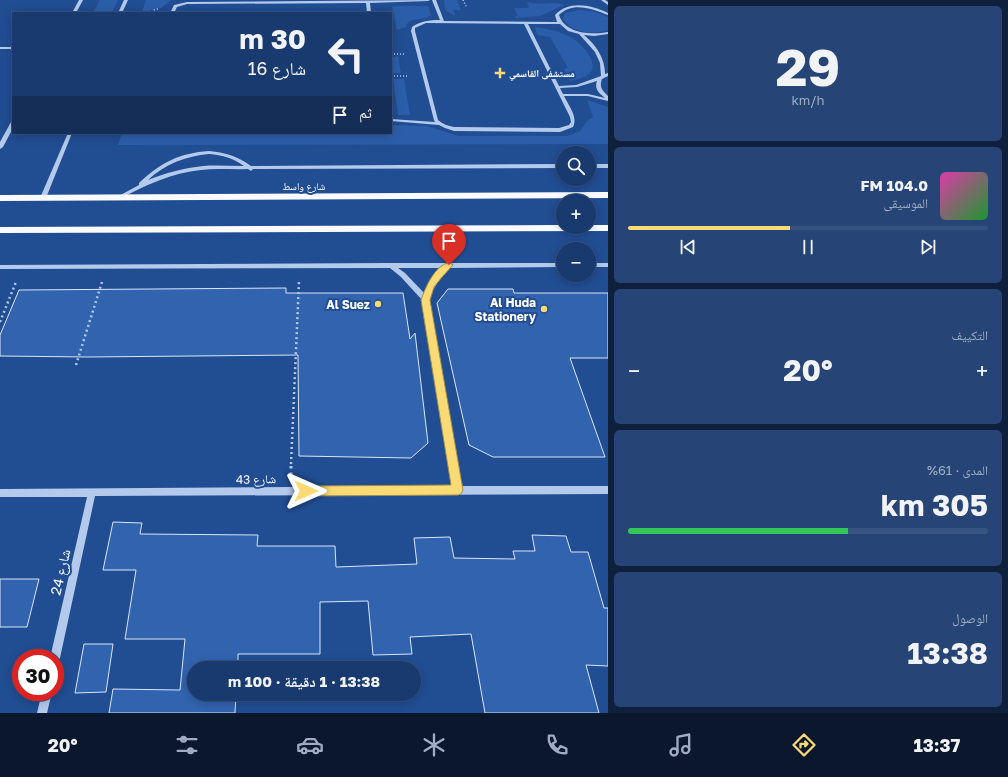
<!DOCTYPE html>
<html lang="ar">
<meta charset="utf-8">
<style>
:root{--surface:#193a6e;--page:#264576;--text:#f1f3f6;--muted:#9fadc2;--line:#375481;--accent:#f9da75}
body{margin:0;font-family:"Golos Text","Noto Naskh Arabic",sans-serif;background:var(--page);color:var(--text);direction:rtl;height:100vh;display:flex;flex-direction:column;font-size:15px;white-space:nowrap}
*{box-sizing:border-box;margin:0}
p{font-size:13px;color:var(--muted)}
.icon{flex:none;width:22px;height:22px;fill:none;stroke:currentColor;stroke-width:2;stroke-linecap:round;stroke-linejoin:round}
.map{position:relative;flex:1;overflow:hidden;direction:ltr}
.sheet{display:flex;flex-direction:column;gap:6px;padding:6px;background:#0e203c;width:400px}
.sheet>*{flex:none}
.hud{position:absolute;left:12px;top:12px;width:380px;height:122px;border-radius:0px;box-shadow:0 2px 10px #0003,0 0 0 1px var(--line);direction:rtl;background:#193a6e;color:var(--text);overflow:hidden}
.controls{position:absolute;left:556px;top:146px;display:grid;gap:8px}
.controls a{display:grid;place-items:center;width:40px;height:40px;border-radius:50%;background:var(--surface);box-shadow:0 2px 10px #0003,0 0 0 1px var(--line);font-size:20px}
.speed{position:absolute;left:12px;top:649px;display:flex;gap:8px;font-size:20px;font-weight:700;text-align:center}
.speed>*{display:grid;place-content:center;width:52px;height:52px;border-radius:50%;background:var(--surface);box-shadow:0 2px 10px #0003,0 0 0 1px var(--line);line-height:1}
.speed .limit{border:6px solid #d22;background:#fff;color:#111}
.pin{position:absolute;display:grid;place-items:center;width:34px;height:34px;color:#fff;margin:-41px -17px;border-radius:50% 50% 50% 0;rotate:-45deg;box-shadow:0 0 4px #0007}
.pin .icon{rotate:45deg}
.me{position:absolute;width:44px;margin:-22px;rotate:90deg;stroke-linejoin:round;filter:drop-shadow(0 0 3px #0008)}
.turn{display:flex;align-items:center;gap:14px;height:84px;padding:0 20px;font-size:18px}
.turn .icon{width:52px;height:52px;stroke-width:2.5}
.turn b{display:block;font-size:28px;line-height:34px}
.then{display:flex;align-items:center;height:38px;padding:0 20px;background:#0003;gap:8px;font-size:15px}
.big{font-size:30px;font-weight:700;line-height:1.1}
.sheet .card{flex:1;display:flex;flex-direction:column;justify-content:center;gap:6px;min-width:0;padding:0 14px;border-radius:6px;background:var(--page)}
.sheet .dial{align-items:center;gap:0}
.dial b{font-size:52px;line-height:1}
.song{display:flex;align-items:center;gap:12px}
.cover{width:48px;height:48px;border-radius:6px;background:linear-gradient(135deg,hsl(320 70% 55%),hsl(130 70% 35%))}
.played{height:4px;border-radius:2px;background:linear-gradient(90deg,var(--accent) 45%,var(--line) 45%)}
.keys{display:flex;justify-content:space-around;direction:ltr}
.heat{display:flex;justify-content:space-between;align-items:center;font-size:22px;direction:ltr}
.charge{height:6px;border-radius:3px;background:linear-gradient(90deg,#34c759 61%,var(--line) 0)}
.trip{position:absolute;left:187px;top:661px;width:234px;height:40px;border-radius:20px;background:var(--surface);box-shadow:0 2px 10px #0003,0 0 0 1px var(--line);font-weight:700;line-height:40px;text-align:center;direction:rtl}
.menu{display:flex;height:64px;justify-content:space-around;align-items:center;background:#0a172c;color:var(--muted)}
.menu .icon{width:28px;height:28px}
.menu .selected{color:var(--accent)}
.menu b{font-size:18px;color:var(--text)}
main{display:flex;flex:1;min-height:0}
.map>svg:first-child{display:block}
</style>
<main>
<section class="sheet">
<div class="card dial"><b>29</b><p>km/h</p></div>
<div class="card">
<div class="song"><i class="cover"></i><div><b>104.0 FM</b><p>الموسيقى</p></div></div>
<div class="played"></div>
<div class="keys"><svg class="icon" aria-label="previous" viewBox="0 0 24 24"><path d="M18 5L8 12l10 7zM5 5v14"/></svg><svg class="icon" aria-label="pause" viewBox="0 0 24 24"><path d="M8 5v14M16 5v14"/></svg><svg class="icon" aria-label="next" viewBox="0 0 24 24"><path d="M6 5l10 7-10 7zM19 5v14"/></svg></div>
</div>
<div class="card"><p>التكييف</p>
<div class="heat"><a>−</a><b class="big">20°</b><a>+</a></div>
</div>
<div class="card"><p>المدى · 61%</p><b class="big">305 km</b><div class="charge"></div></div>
<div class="card"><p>الوصول</p><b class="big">13:38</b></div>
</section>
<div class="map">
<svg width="608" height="713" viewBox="0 0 608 713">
<rect width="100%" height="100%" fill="#214d92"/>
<!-- green -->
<path fill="#2b5eaa" d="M100,0H118L112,13H93Z
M146,0H171L161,8L151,10L149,13H138L142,12Z
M444,0H457L461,10H454L455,16L445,10Z
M527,2C540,6 556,1 564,5L540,16L516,18L515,16H518L514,8H529Z
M392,6H428L431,15C424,22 409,15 406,27L397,30Z
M579,10L592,11L608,17V30C595,35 569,33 563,18L565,13Z
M535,27C557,30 579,36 590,57C599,75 584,77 570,81L564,69L568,68L550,37L537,35Z
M398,56L401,73H391V58Z
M393,79H404L410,115H398Z
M587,100L608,107V144L118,145L122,133H391V125L427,126L459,136H567L580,131L587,121L593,117Z"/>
<!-- building -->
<path fill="#3163af" stroke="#d9e6f9" d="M286,288V293H403L410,339L415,333L428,443L411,458L299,456L298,355L87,357L0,356V335L19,290Z
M448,289H513L514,293H608V358H570L605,457H493L469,445L437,303Z
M113,522L142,523L140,534L258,535L257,546H335L336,567L417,564L414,538L450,537L454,558L515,559L513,551H535L532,535L566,536L571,552H588L604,608H608V666L586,665L599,713H485L471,634L410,637L412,654L373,655L368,601L320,602V654H238V668H194V694H236L235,713H109L113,689L180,690L185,639H125L136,570H103Z
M0,579H39L27,627H0Z
M84,644H113L106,692L75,693Z"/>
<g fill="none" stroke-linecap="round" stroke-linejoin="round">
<!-- path-far2 -->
<path stroke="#b3caed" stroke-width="1.5" stroke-dasharray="1 2" stroke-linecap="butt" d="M463,0L467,8
M153,13L154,10L158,9
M391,54H404
M391,76H408"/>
<!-- path-far1 -->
<path stroke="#b3caed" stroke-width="2.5" stroke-dasharray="2 3" stroke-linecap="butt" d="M0,322L16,282
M76,365L102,282
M291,464L299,282"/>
<!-- path -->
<path stroke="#b3caed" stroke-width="3" stroke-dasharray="2.5 4" stroke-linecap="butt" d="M291,475V463"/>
<!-- minor -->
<path fill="#b3caed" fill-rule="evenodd" d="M79,0H83L76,13H72Z
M124,0H128L122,13H118Z
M430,0L428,1L370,3L371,13H367L366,3L187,4L177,7L174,13H170L174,5L187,2Z
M432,0H436L444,21L557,22L555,15C569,0 591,5 608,13V15C592,9 573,1 559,15C565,34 592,35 608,32V34L594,36L584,35C596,45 605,58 605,74L608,73V76L602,79C599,87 602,90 608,96V101L588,96H564C569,106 578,117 573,127L560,132L454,131L445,128L439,125L391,121V119L435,122L434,120L411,31L412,27C420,21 430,20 440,20ZM426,23L524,24L570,117L571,122L569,125L559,128L454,127C448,126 443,124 438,120L415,31V28ZM528,24H560L568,31L579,34L595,52L600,63L601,76L576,85L559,86ZM597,81C594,89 599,93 605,98L588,94H563L560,88L577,87Z
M601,0H605L608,2V5Z
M0,47H13V49H0Z
M11,122H13V128L3,147L0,149V142Z
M68,133H72L46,198L43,200L41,199L40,198Z
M209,151C227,153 237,156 251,166L563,164V168L253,169L251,171L248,169C233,170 217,168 201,170C172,173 145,185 120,199L118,200L115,198L139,185V183C161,162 180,153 209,151ZM209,154C223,155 233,158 244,166C230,166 216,165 203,166C184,168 165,173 148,180C165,164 186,156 209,154Z
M589,164H608V168H589Z
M388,263H563V267L450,268C440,277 434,287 429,300L461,486H608V494L95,496L60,658L58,661L55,663V658H50L87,497H0V489L453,486L423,301L401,277L390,268L0,269V265ZM398,268H442L433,279L425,294L405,273Z
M589,263H608V267H589Z
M42,692H52L47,713H37Z"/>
<!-- major -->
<path fill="#f9fbff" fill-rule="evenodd" d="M608,192V198L0,201V195Z
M563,225V227H589V225H608V231L0,233V227Z"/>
</g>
<!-- route -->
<path fill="#f9da75" stroke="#a28e4c" d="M449,262L453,265L442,277L434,287L430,300L463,490L461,494L458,495L306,496L302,495L301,491L302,487L306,486L451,485L421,300C426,286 434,267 449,262Z"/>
<!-- markers -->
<g fill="#f9da75" stroke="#214d92" stroke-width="1.5">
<path d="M498 67h4v4h4v4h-4v4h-4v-4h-4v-4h4z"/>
<circle cx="378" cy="304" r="4"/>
<circle cx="544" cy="309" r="4"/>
</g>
<g text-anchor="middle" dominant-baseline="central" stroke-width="4" stroke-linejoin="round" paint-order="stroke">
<!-- far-poi labels -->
<g font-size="10" font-weight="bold" fill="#fff" stroke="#214d92" text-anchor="start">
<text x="509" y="73">مستشفى القاسمي</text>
</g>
<!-- far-street labels -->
<g font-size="10" fill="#fff" stroke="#214d92">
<text x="304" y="186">شارع واسط</text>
</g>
<!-- poi labels -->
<g font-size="12" font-weight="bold" fill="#fff" stroke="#214d92" text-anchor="end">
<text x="536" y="302">Al Huda<tspan x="536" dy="14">Stationery</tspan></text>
<text x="370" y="304">Al Suez</text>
</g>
<!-- street labels -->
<g font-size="12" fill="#fff" stroke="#214d92">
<text transform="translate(256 479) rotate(-1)">شارع 43</text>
</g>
<!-- near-street labels -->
<g font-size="14" fill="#fff" stroke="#214d92">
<text transform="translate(60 572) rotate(-77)">شارع 24</text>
</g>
</g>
</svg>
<div class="controls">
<a><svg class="icon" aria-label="search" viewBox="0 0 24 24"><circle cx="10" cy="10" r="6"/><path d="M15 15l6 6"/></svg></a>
<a>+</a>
<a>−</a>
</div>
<div class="speed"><div class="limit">30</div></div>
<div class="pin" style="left:449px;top:265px;background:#d93025"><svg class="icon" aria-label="arrive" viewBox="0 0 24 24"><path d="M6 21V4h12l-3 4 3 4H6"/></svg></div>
<svg class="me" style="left:306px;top:491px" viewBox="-20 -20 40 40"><path d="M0-17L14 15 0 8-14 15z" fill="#f9da75" stroke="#fff" stroke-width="4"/></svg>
<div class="trip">13:38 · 1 دقيقة · 100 m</div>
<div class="hud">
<div class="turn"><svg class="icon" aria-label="left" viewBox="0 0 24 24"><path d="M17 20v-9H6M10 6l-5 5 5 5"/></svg><div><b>30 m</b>شارع 16</div></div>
<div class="then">ثم<svg class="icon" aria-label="arrive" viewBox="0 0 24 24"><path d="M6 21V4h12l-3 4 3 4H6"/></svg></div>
</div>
</div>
</main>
<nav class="menu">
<b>13:37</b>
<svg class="icon selected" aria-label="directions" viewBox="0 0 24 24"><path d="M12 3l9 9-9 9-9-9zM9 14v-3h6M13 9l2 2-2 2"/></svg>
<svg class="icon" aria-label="music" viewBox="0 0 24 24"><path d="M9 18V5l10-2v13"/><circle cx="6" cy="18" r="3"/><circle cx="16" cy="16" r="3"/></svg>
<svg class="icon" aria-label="phone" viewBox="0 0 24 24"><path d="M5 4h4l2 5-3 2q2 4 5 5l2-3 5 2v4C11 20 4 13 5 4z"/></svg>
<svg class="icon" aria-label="climate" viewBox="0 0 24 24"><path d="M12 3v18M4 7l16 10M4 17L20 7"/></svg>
<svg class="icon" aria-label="car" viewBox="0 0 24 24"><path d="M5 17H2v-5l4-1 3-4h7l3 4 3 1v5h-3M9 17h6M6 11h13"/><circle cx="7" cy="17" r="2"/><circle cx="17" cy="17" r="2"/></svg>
<svg class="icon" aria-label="filters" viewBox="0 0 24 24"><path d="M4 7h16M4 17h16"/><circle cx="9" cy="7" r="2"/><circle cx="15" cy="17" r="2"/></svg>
<b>20°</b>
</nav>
